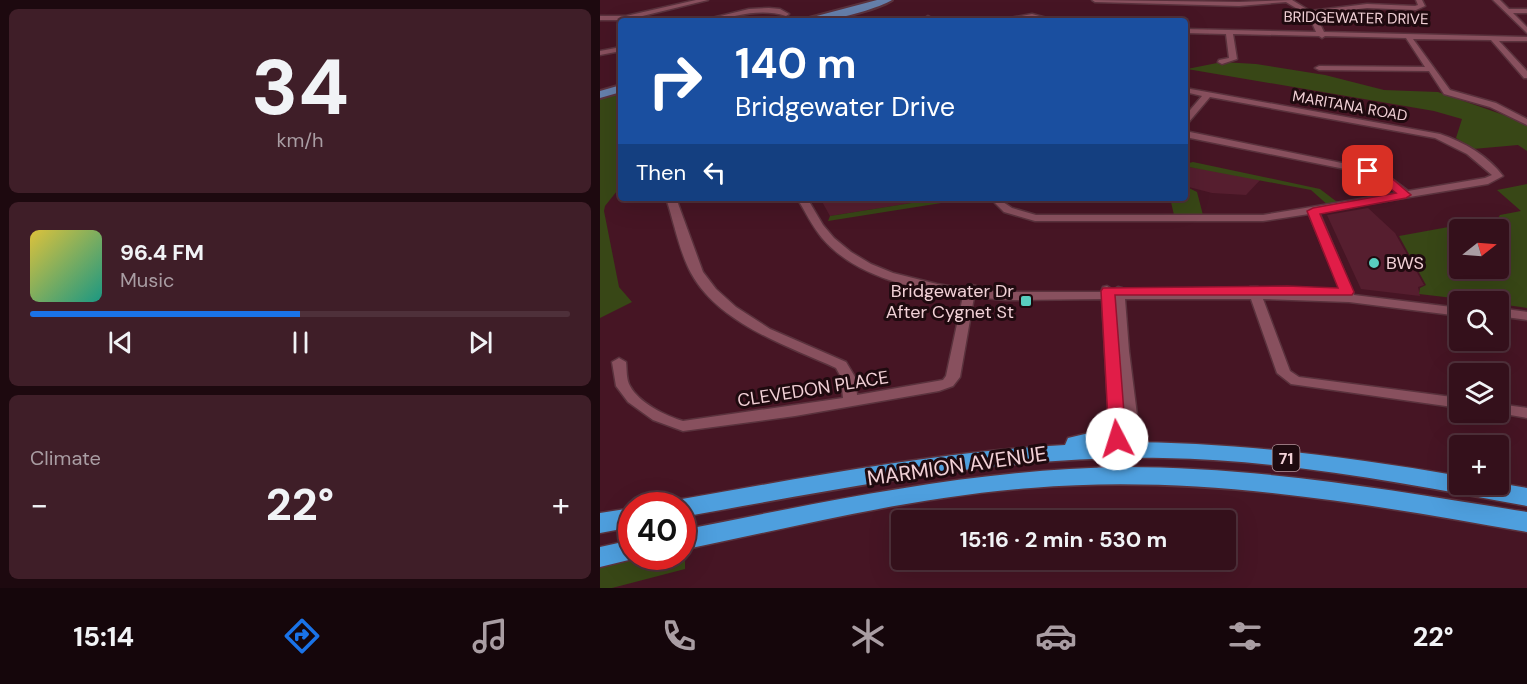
<!DOCTYPE html>
<meta charset="utf-8">
<style>
:root{--surface:#34101b;--page:#3f1e28;--text:#f1f3f6;--muted:#a99da3;--line:#4e303a;--accent:#1a73e8}
body{margin:0;font-family:"DM Sans",sans-serif;background:var(--page);color:var(--text);height:100vh;display:flex;flex-direction:column;font-size:22px;white-space:nowrap}
*{box-sizing:border-box;margin:0}
p{font-size:20px;color:var(--muted)}
.icon{flex:none;width:33px;height:33px;fill:none;stroke:currentColor;stroke-width:2;stroke-linecap:round;stroke-linejoin:round}
.map{position:relative;flex:1;overflow:hidden}
.panel{display:flex;flex-direction:column;gap:9px;padding:9px;background:#1d090f;width:600px}
.panel>*{flex:none}
.top-card{position:absolute;left:18px;top:18px;width:570px;height:183px;border-radius:6px;box-shadow:0 6px 24px #0002,0 0 0 2px var(--line);background:#1a4fa0;color:#fff;overflow:hidden}
.needle{width:39px;rotate:73deg}
.controls{position:absolute;left:849px;top:219px;display:grid;gap:12px}
.controls a{display:grid;place-items:center;width:60px;height:60px;border-radius:6px;background:var(--surface);box-shadow:0 6px 24px #0002,0 0 0 2px var(--line);font-size:30px}
.speed{position:absolute;left:18px;top:492px;display:flex;gap:12px;font-size:30px;font-weight:700;text-align:center}
.speed>*{display:grid;place-content:center;width:78px;height:78px;border-radius:50%;background:var(--surface);box-shadow:0 6px 24px #0002,0 0 0 2px var(--line);line-height:1}
.speed .limit{border:9px solid #d22;background:#fff;color:#111}
.pin{position:absolute;display:grid;place-items:center;width:51px;height:51px;color:#fff;margin:-26px;border-radius:12px;box-shadow:0 3px 9px #0006}
.me{position:absolute;width:66px;margin:-33px;rotate:355deg;stroke-linejoin:round;filter:drop-shadow(0 0 4px #0008)}
.turn{display:flex;align-items:center;gap:21px;height:126px;padding:0 18px;font-size:27px}
.turn .icon{width:78px;height:78px;stroke-width:2.5}
.turn b{display:block;font-size:42px;line-height:51px}
.then{display:flex;align-items:center;height:57px;padding:0 18px;background:#0003;gap:12px;font-size:22px}
.big{font-size:45px;font-weight:700;line-height:1.1}
.panel .widget{flex:1;display:flex;flex-direction:column;justify-content:center;gap:9px;min-width:0;padding:0 21px;border-radius:9px;background:var(--page)}
.panel .dial{align-items:center;gap:0}
.dial b{font-size:78px;line-height:1}
.song{display:flex;align-items:center;gap:18px}
.cover{width:72px;height:72px;border-radius:9px;background:linear-gradient(135deg,hsl(50 70% 55%),hsl(170 70% 35%))}
.played{height:6px;border-radius:3px;background:linear-gradient(90deg,var(--accent) 50%,var(--line) 50%)}
.keys{display:flex;justify-content:space-around;direction:ltr}
.heat{display:flex;justify-content:space-between;align-items:center;font-size:33px;direction:ltr}
.trip{position:absolute;left:291px;top:510px;width:345px;height:60px;border-radius:6px;background:var(--surface);box-shadow:0 6px 24px #0002,0 0 0 2px var(--line);font-weight:700;line-height:60px;text-align:center}
.dock{display:flex;height:96px;justify-content:space-around;align-items:center;background:#15060b;color:var(--muted)}
.dock .icon{width:42px;height:42px}
.dock .active{color:var(--accent)}
.dock b{font-size:27px;color:var(--text)}
main{display:flex;flex:1;min-height:0}
.map>svg:first-child{display:block}
</style>
<main>
<section class="panel">
<div class="widget dial"><b>34</b><p>km/h</p></div>
<div class="widget">
<div class="song"><i class="cover"></i><div><b>96.4 FM</b><p>Music</p></div></div>
<div class="played"></div>
<div class="keys"><svg class="icon" aria-label="previous" viewBox="0 0 24 24"><path d="M18 5L8 12l10 7zM5 5v14"/></svg><svg class="icon" aria-label="pause" viewBox="0 0 24 24"><path d="M8 5v14M16 5v14"/></svg><svg class="icon" aria-label="next" viewBox="0 0 24 24"><path d="M6 5l10 7-10 7zM19 5v14"/></svg></div>
</div>
<div class="widget"><p>Climate</p>
<div class="heat"><a>−</a><b class="big">22°</b><a>+</a></div>
</div>
</section>
<div class="map">
<svg width="927" height="588" viewBox="0 0 927 588">
<rect width="100%" height="100%" fill="#461524"/>
<!-- built -->
<path fill="#561e2f" d="M589,167L662,178L646,195L612,193L585,186Z
M220,198H344L230,216Z
M768,208L795,233L824,285L818,287L820,296L761,289L727,215Z"/>
<!-- green -->
<path fill="#384716" fill-rule="evenodd" d="M622,62L656,64L725,75L784,90L838,92L927,123V151L918,145L873,149L856,138L862,119L834,111L587,69Z
M21,91V186L5,206L4,211L19,287L32,302L0,318V98Z
M593,162L720,189L741,205L730,207L711,190L589,167L585,180V164Z
M927,184V308L899,304L898,302L879,301L819,294L820,288L826,285L799,236L898,218L900,215L921,211L897,190ZM860,230H898V268H860Z
M585,186L597,192L603,215H574L570,198H585Z
M343,198H373L228,221L230,216Z
M83,545H85V569L12,588H0V562L32,556H82Z"/>
<g fill="none" stroke-linecap="round" stroke-linejoin="round">
<defs>
<path id="minor" d="M96,0H108L26,20H0V16H26Z
M492,0L639,2L692,0L710,11L767,4L815,6L818,5L816,0H822L825,6L816,10L767,8L715,14L724,32L927,37V41H899L927,71V78H924L891,40L813,39L850,90L896,103L927,119V125L890,107L844,94L829,71L719,70L715,68L719,66L825,67L806,38L725,36L722,38L719,36L633,34L637,59L622,64L618,62L619,60L629,58L626,34L585,33V29L716,32L709,16L686,2L639,6L495,2Z
M893,0H900L909,9H927V13H913L927,27V33Z
M169,8L180,9L189,14L186,16C160,8 137,16 111,21L108,19L149,9Z
M432,14L454,20L456,21L432,18L413,20L410,18Z
M229,16L238,21H229L226,18Z
M328,16L336,21H328L325,18Z
M21,47V51L0,55V51Z
M585,88L840,134C864,142 888,156 903,176L888,184L719,212L754,295L860,308V316L749,302L663,299L690,371L699,377L860,398V408L691,384L677,373L651,299H525L529,351L540,439L525,464L517,472L499,480L494,478L491,474C497,465 510,464 518,451L510,439L502,299L406,300L374,297L360,377L353,386L339,391L195,416L83,431L53,420L28,402L16,386L12,362L19,358L26,362C27,370 26,379 30,386C39,403 66,416 83,421L243,398L241,377L236,368C187,346 118,323 91,273C79,251 74,222 66,198H76L103,272L116,289L136,307L170,329L246,362L255,377L257,395L343,380L346,376L363,296C314,289 255,277 222,238C212,226 205,211 197,198H207L223,225L234,238L251,252L271,264L293,273L337,284L366,289L372,285L376,286L377,290L406,292H501L503,287L507,286L513,290L518,287L522,288L524,292H649L650,287H658L661,292L742,294L709,214L663,221H435L404,212L395,203L400,200L412,208L436,215H663L797,193L782,180L765,173L585,137V131L771,169L788,176L808,191L885,178L892,175L867,154L835,138L610,97L588,123L585,124V116L602,96L585,92ZM522,405L526,439H525L524,438Z
M898,308L927,312V320L898,316Z
M898,404L927,408V418L893,412H898Z"/>
<path id="major" d="M277,0H292C280,8 220,26 209,18Z
M21,85V92L0,98V91Z"/>
<path id="highway" d="M517,420L525,423L528,428L525,433L509,442C627,441 743,456 860,476V484L898,483L927,488V506C807,484 686,460 563,458C401,455 241,489 82,517V506H71L74,501L82,499C209,477 336,452 465,445L468,438L489,433Z
M523,467C660,467 792,490 927,512V532C762,503 599,474 431,488C313,497 198,526 82,550V530C229,501 373,469 523,467Z
M32,508V527L0,533V513Z
M32,540V556L41,557L0,567V547Z"/>
</defs>
<!-- minor casing -->
<use href="#minor" stroke="#5a323d" stroke-width="3"/>
<!-- major casing -->
<use href="#major" stroke="#5a323d" stroke-width="4"/>
<!-- highway casing -->
<use href="#highway" stroke="#5a323d" stroke-width="3"/>
<!-- minor -->
<use href="#minor" fill="#88505e" fill-rule="evenodd"/>
<!-- major -->
<use href="#major" fill="#657fab" fill-rule="evenodd"/>
<!-- highway -->
<use href="#highway" fill="#4e9fde" fill-rule="evenodd"/>
</g>
<!-- route -->
<path fill="#e11d48" stroke="#92132f" stroke-width="1.5" d="M768,168L789,176L811,195L806,198L720,214L754,292L752,295H515L526,439L523,443H511L509,439L501,291L503,288L687,286L738,288L707,211L713,208L796,193L781,181L764,174L763,171Z"/>
<!-- markers -->
<g fill="#58cebf" stroke="#1f0a0f" stroke-width="2">
<circle cx="774" cy="263" r="6"/>
<rect x="420" y="295" width="12" height="12" rx="3"/>
</g>
<g text-anchor="middle" dominant-baseline="central" stroke-width="6" stroke-linejoin="round" paint-order="stroke">
<!-- far-street labels -->
<g font-size="15" fill="#f2d1d7" stroke="#1f0a0f">
<text transform="translate(756 18) rotate(1)">BRIDGEWATER DRIVE</text>
<text transform="translate(750 106) rotate(10)">MARITANA ROAD</text>
</g>
<!-- shield labels -->
<rect fill="#1f0a0f" stroke="#b3959b" stroke-width="1.5" x="672.5" y="445" width="27" height="26" rx="4.5"/>
<g font-size="16" font-weight="bold" fill="#f2d1d7">
<text x="686" y="458">71</text>
</g>
<!-- poi labels -->
<g font-size="18" fill="#f2d1d7" stroke="#1f0a0f" text-anchor="start">
<text x="786" y="263">BWS</text>
<text x="414" y="291" text-anchor="end">Bridgewater Dr<tspan x="414" dy="21">After Cygnet St</tspan></text>
</g>
<!-- street labels -->
<g font-size="18" fill="#f2d1d7" stroke="#1f0a0f">
<text transform="translate(213 389) rotate(-9)">CLEVEDON PLACE</text>
</g>
<!-- near-street labels -->
<g font-size="21" fill="#f2d1d7" stroke="#1f0a0f">
<text transform="translate(357 466) rotate(-8)">MARMION AVENUE</text>
</g>
</g>
</svg>
<div class="controls">
<a><svg class="needle" viewBox="-14 -14 28 28"><path d="M0-13l5 13h-10z" fill="#e53935"/><path d="M0 13l5-13h-10z" fill="#a99da3"/></svg></a>
<a><svg class="icon" aria-label="search" viewBox="0 0 24 24"><circle cx="10" cy="10" r="6"/><path d="M15 15l6 6"/></svg></a>
<a><svg class="icon" aria-label="layers" viewBox="0 0 24 24"><path d="M12 4l9 5-9 5-9-5zM3 14l9 5 9-5"/></svg></a>
<a>+</a>
</div>
<div class="speed"><div class="limit">40</div></div>
<div class="pin" style="left:768px;top:171px;background:#d93025"><svg class="icon" aria-label="arrive" viewBox="0 0 24 24"><path d="M6 21V4h12l-3 4 3 4H6"/></svg></div>
<svg class="me" style="left:517px;top:439px" viewBox="-20 -20 40 40"><circle r="19" fill="#fff"/><path d="M0-13L10 11 0 6-10 11z" fill="#e11d48"/></svg>
<div class="trip">15:16 · 2 min · 530 m</div>
<div class="top-card">
<div class="turn"><svg class="icon" aria-label="right" viewBox="0 0 24 24"><path d="M7 20v-9h11M14 6l5 5-5 5"/></svg><div><b>140 m</b>Bridgewater Drive</div></div>
<div class="then">Then<svg class="icon" aria-label="left" viewBox="0 0 24 24"><path d="M17 20v-9H6M10 6l-5 5 5 5"/></svg></div>
</div>
</div>
</main>
<nav class="dock">
<b>15:14</b>
<svg class="icon active" aria-label="directions" viewBox="0 0 24 24"><path d="M12 3l9 9-9 9-9-9zM9 14v-3h6M13 9l2 2-2 2"/></svg>
<svg class="icon" aria-label="music" viewBox="0 0 24 24"><path d="M9 18V5l10-2v13"/><circle cx="6" cy="18" r="3"/><circle cx="16" cy="16" r="3"/></svg>
<svg class="icon" aria-label="phone" viewBox="0 0 24 24"><path d="M5 4h4l2 5-3 2q2 4 5 5l2-3 5 2v4C11 20 4 13 5 4z"/></svg>
<svg class="icon" aria-label="climate" viewBox="0 0 24 24"><path d="M12 3v18M4 7l16 10M4 17L20 7"/></svg>
<svg class="icon" aria-label="car" viewBox="0 0 24 24"><path d="M5 17H2v-5l4-1 3-4h7l3 4 3 1v5h-3M9 17h6M6 11h13"/><circle cx="7" cy="17" r="2"/><circle cx="17" cy="17" r="2"/></svg>
<svg class="icon" aria-label="filters" viewBox="0 0 24 24"><path d="M4 7h16M4 17h16"/><circle cx="9" cy="7" r="2"/><circle cx="15" cy="17" r="2"/></svg>
<b>22°</b>
</nav>
